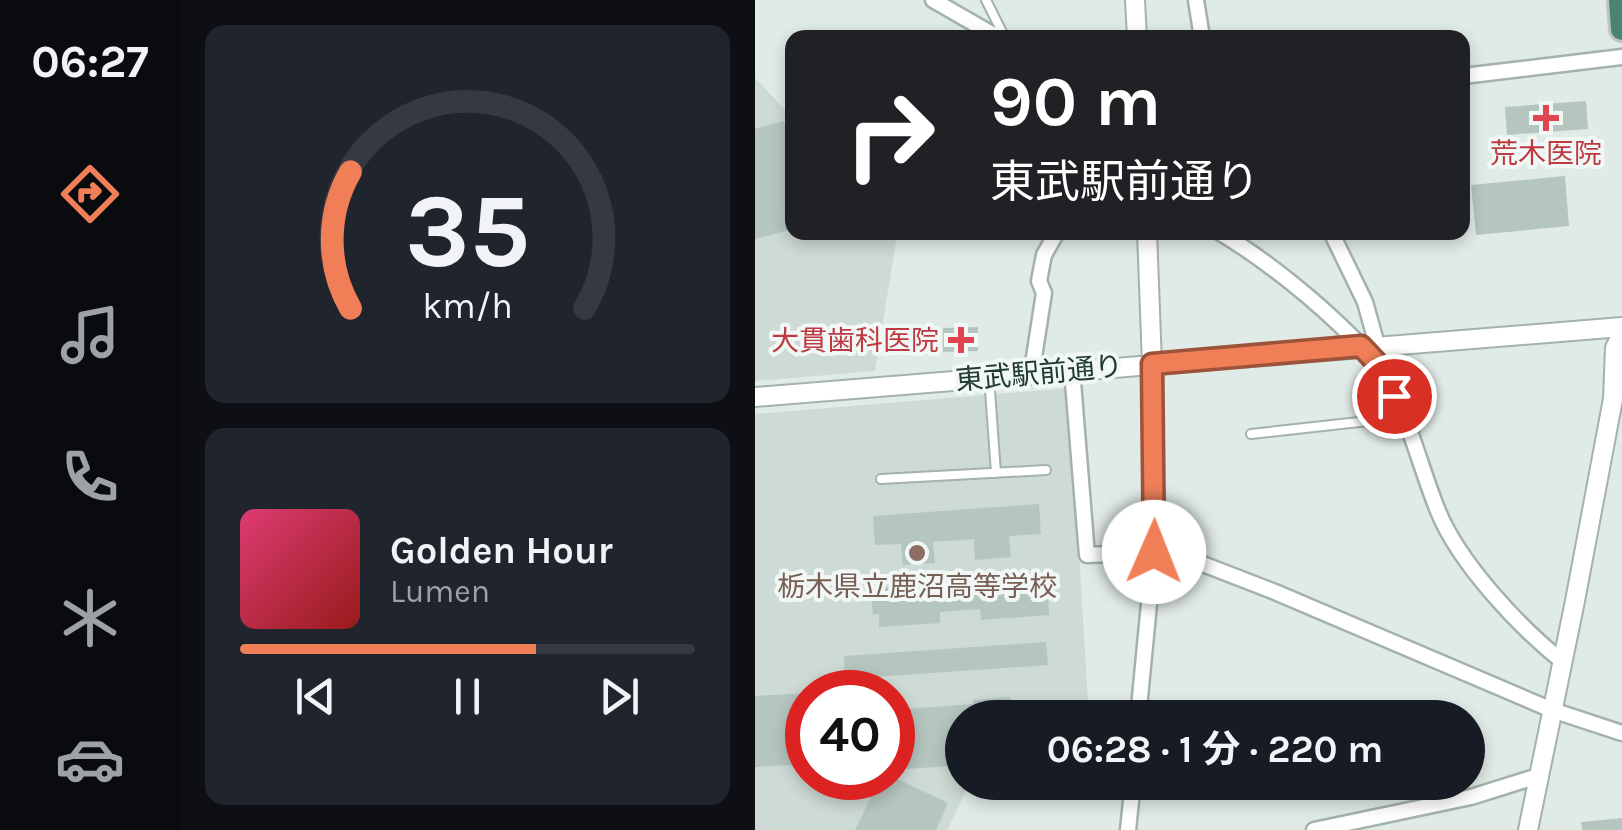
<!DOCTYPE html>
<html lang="ja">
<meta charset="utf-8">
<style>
:root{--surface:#171b24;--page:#20242c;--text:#f1f3f6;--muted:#9ea1a6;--line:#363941;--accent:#f07f58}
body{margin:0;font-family:Karla,"Noto Sans JP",sans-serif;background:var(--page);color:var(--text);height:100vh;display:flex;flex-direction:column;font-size:38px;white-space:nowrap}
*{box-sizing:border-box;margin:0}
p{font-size:32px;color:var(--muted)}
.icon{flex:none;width:55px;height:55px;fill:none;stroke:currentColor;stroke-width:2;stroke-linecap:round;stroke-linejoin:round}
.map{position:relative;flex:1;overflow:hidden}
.panel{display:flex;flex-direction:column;gap:25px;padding:25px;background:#0d0f14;width:575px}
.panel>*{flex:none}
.guide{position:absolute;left:30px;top:30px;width:685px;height:210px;border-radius:20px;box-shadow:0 5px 15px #0003;background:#202124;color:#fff;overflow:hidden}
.speed{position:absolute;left:30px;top:670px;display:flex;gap:20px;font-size:50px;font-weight:700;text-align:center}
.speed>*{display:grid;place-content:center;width:130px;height:130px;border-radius:50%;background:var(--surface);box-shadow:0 5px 15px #0003;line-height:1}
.speed .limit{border:15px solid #d22;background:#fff;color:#111}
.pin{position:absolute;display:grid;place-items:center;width:85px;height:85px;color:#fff;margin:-42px;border:5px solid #fff;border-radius:50%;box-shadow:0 2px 10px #0007}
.me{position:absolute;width:110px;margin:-55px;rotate:1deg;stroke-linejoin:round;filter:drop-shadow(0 0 8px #0008)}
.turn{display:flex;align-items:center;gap:35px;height:210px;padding:0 40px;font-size:45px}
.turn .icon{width:130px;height:130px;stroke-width:2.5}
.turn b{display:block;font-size:70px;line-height:85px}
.panel .tile{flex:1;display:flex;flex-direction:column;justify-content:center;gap:15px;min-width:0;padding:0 35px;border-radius:20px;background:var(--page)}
.panel .dial{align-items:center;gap:0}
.dial svg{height:260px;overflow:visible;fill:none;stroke:var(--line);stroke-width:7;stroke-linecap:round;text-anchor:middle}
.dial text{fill:var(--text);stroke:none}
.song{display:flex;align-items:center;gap:30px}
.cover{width:120px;height:120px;border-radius:15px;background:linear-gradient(135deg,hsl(340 70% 55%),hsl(0 70% 35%))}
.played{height:10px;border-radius:5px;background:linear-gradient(90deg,var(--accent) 65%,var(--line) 65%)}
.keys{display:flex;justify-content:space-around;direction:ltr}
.trip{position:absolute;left:190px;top:700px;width:540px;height:100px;border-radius:50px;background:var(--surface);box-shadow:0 5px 15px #0003;font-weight:700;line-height:100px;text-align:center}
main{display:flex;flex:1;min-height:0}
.tabs{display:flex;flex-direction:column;width:180px;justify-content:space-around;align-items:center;background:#090b0e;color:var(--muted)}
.tabs .icon{width:70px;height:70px}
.tabs .selected{color:var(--accent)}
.tabs b{font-size:45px;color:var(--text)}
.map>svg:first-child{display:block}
</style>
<main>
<nav class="tabs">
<b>06:27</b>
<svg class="icon selected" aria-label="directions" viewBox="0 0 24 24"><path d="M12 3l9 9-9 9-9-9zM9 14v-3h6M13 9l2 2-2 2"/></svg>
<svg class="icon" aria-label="music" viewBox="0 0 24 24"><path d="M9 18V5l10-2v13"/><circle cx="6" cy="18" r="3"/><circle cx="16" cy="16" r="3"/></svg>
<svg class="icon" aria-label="phone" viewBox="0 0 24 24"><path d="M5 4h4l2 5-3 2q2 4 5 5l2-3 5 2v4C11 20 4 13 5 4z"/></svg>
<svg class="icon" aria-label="climate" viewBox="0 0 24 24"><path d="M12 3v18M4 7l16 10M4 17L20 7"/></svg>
<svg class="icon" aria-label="car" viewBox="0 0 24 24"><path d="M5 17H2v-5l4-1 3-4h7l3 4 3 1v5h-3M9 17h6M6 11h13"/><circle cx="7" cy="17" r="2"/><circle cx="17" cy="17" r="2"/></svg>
</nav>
<section class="panel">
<div class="tile dial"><svg viewBox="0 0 100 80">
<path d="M14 69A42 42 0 1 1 86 69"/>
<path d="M14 69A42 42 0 0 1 14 27" stroke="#f07f58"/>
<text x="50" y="56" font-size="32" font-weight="700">35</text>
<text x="50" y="72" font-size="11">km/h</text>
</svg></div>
<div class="tile">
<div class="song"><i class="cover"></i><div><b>Golden Hour</b><p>Lumen</p></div></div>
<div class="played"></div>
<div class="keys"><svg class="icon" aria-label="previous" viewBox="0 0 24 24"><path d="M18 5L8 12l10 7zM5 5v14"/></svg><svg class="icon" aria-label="pause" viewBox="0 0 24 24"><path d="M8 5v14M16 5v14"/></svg><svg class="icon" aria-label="next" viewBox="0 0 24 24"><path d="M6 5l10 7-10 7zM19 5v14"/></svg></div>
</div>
</section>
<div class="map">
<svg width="867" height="830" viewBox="0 0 867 830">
<rect width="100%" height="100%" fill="#e0eae6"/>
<!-- built -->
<path fill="#cedad5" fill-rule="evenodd" d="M0,78L37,117L38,232H133L142,235L120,371L0,381Z
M314,388L334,717L208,718V782L215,783L192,830H0V414ZM52,692H138V778H52Z"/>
<!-- building -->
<path fill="#b5c5bf" d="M831,101L833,129L752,135L750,107Z
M29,121L38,152V229L0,239V129Z
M810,176L814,226L721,235L716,185Z
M223,327V351L188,352V328Z
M284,504L286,534L254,536L256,557L220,560L219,539L178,542L180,563L148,565L146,544L120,545L118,516Z
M292,578L294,615L226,620L225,609L185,612V623L124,627V614L118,615L116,588Z
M291,642L293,665L90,679L89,656Z
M52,693V764L0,767V696Z
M255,697L256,718H208V765L138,770V710L218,704V700Z
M138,777L193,803L181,830H100L125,778Z
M867,818V830H827L826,822Z"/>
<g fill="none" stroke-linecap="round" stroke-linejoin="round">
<defs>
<path id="service" d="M231,0L250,38
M234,377L241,473
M496,434L649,417
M126,479L291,470"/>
<path id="minor" d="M178,0L244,38
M441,0L447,38
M708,76L867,57
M464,232C511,260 563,302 601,341C608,349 616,354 622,363C652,407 663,462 683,511C704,563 764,627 808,662
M576,232L610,302L622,345
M317,370L332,555L399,552L427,556L520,592L797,710L867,733
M281,374L279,357L289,293L284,281L289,255L302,232
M383,718L399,552
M373,830L378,782
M559,830L716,797L783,776"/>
<path id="tertiary" d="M380,0L382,38
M392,232L397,364L399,552
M0,397L867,327
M773,830L820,601L858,399L860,348L867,334"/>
<path id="trunk" d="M865,0L867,29"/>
</defs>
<!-- service casing -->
<use href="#service" stroke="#a3b2ad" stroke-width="12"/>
<!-- minor casing -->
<use href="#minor" stroke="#a3b2ad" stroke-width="19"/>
<!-- tertiary casing -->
<use href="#tertiary" stroke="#a3b2ad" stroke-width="22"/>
<!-- trunk casing -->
<use href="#trunk" stroke="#bcc4c2" stroke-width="28"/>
<!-- service -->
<use href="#service" stroke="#fff" stroke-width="8"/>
<!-- minor -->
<use href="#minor" stroke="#fff" stroke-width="14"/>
<!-- tertiary -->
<use href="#tertiary" stroke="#fff" stroke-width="18"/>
<!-- trunk -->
<use href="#trunk" stroke="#498376" stroke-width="22"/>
</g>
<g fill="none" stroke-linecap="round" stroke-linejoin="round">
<defs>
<path id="route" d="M399,552L397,364L606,346L623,364L639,396"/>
</defs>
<!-- route casing -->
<use href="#route" stroke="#9c5339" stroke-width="25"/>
<!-- route -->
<use href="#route" stroke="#f07f58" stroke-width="18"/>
</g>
<!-- markers -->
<g fill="#e0444e" stroke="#f0f7f4" stroke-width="4">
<path d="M786 103h10v10h10v10h-10v10h-10v-10h-10v-10h10z"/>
<path d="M201 325h10v10h10v10h-10v10h-10v-10h-10v-10h10z"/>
</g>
<circle fill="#8d6e63" stroke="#f0f7f4" stroke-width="4" cx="162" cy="553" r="10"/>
<g text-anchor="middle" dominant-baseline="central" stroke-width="8" stroke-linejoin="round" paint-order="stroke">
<!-- health labels -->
<g font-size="28" fill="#be3a42" stroke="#f0f7f4">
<text x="791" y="153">荒木医院</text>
<text x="184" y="340" text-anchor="end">大貫歯科医院</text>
</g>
<!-- street labels -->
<g font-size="28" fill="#213a34" stroke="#f0f7f4">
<text transform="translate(284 373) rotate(-5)">東武駅前通り</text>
</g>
<!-- education labels -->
<g font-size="28" fill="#785e54" stroke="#f0f7f4">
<text x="162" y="586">栃木県立鹿沼高等学校</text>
</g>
</g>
</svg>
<div class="speed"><div class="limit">40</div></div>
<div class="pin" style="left:639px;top:396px;background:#d93025"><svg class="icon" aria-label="arrive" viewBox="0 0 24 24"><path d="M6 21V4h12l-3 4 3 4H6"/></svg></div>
<svg class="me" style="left:399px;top:552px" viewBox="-20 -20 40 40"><circle r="19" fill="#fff"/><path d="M0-13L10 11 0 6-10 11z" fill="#f07f58"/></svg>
<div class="trip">06:28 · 1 分 · 220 m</div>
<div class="guide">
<div class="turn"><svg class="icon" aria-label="right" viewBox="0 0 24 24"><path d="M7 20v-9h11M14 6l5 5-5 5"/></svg><div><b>90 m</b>東武駅前通り</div></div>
</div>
</div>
</main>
